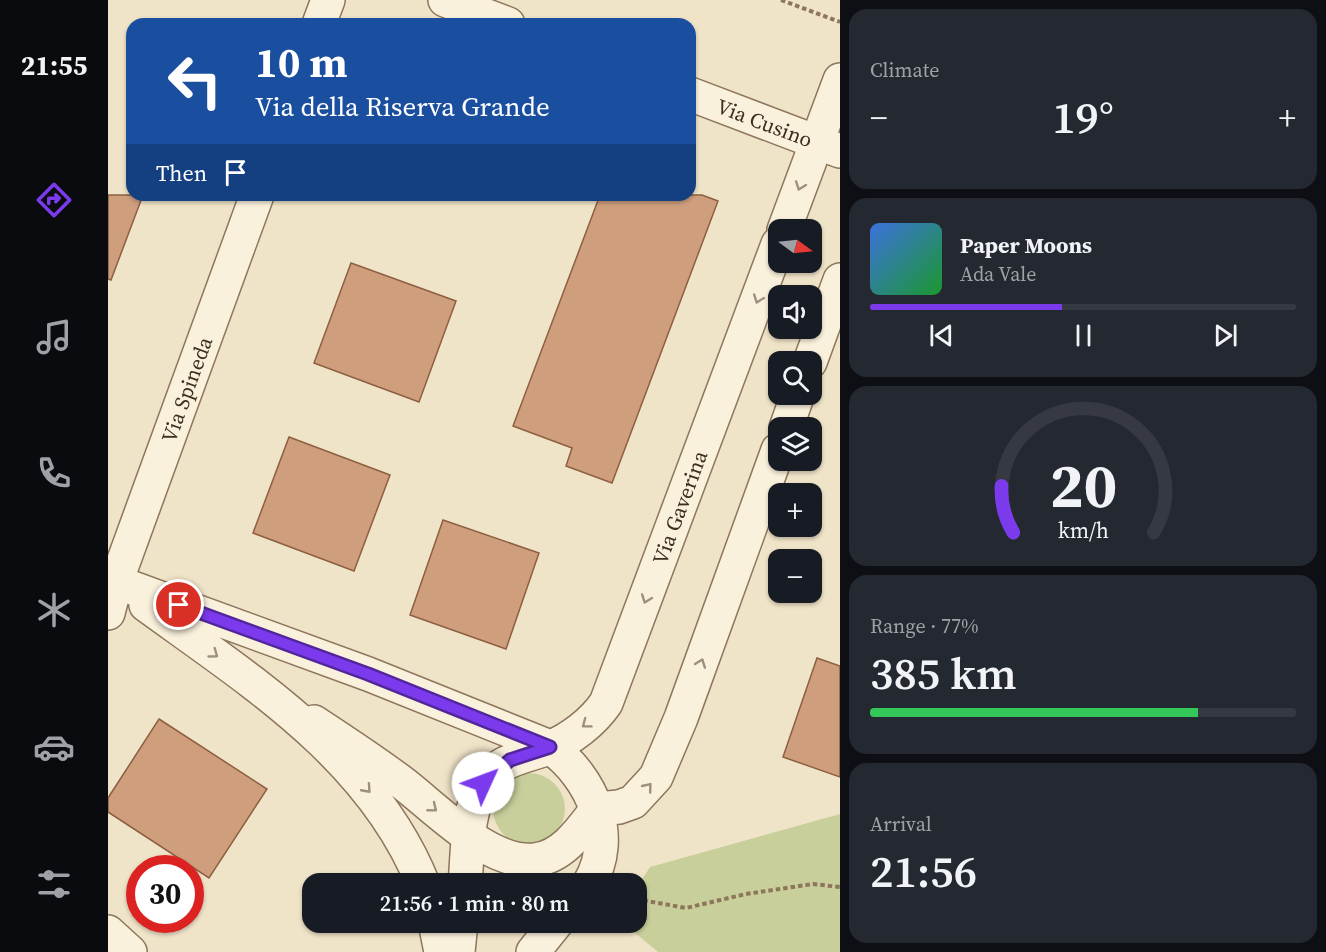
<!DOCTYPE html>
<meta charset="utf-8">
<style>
:root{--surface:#171b24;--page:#242831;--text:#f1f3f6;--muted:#9ea1a6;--line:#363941;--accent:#7c3aed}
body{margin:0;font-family:"Source Serif 4",serif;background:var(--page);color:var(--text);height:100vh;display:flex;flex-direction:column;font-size:22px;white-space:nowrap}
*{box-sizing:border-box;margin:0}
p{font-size:20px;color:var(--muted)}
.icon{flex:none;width:33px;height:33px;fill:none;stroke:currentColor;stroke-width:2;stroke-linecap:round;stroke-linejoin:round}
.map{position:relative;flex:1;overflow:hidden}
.drawer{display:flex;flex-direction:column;gap:9px;padding:9px;background:#0d0f14;width:486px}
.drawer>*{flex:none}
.top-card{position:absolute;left:18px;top:18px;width:570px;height:183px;border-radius:18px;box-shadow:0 2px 4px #0004;background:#1a4fa0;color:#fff;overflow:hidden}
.needle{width:39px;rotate:105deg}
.controls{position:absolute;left:660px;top:219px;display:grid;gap:12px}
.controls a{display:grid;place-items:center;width:54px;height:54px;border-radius:12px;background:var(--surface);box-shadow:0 2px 4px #0004;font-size:30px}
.speed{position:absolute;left:18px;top:855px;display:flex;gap:12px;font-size:30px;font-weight:700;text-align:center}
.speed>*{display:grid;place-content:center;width:78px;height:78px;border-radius:50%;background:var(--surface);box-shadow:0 2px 4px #0004;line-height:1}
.speed .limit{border:9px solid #d22;background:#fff;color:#111}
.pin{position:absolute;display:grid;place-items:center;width:51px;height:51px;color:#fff;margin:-26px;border:3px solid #fff;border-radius:50%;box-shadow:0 2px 6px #0007}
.me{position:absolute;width:66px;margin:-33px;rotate:47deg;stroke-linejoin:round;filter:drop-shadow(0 0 4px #0008)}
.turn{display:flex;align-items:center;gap:21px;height:126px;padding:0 30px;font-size:27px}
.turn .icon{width:78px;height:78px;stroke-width:2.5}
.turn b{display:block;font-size:42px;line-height:51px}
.then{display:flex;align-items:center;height:57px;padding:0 30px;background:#0003;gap:12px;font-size:22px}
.big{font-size:45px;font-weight:600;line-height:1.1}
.drawer .widget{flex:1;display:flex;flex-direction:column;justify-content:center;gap:9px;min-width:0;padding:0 21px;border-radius:18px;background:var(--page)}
.drawer .dial{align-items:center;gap:0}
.dial svg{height:156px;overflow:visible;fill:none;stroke:var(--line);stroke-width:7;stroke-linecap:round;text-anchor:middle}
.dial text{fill:var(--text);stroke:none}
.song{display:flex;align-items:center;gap:18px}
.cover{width:72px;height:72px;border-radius:9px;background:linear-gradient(135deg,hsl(220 70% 55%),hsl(130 70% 35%))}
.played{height:6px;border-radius:3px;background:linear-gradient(90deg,var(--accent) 45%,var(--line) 45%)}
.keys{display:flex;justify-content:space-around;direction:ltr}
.heat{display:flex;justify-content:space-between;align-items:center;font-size:33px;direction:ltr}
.charge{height:9px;border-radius:4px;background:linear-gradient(90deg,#34c759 77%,var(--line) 0)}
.trip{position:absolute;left:194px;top:873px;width:345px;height:60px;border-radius:18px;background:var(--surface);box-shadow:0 2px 4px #0004;font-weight:600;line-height:60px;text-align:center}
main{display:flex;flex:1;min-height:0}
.menu{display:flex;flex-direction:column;width:108px;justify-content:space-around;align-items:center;background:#090b0e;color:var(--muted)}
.menu .icon{width:42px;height:42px}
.menu .active{color:var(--accent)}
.menu b{font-size:27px;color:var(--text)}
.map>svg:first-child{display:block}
</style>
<main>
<nav class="menu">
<b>21:55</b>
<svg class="icon active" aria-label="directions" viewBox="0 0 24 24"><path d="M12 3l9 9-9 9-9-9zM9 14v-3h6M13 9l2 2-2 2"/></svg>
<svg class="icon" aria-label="music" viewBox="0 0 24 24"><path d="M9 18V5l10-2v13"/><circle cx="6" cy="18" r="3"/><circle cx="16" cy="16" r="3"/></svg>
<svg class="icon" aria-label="phone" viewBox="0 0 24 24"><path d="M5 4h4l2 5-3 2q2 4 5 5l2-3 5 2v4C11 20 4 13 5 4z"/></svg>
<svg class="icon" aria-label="climate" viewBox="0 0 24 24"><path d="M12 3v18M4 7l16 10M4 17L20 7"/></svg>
<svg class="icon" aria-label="car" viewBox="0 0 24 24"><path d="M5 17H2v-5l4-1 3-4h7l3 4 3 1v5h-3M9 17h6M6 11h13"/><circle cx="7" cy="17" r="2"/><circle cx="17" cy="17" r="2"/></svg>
<svg class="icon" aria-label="filters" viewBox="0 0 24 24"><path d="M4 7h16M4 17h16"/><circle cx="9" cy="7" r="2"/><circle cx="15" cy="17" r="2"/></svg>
</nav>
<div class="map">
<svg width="732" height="952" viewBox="0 0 732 952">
<rect width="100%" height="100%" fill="#f0e4c8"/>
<!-- green -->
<path fill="#c9cf9b" d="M385 809a36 36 0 1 1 72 0a36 36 0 1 1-72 0Z
M732,814V952H550L515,923L528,922V889L542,867Z"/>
<!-- building -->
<path fill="#cf9f7d" stroke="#8d5f41" stroke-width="1.5" d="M0,195H35L3,280L0,279Z
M492,195H594L610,201L504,483L458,466L464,448L405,426Z
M243,263L348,301L311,402L206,363Z
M181,437L282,475L246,571L145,533Z
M335,520L431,553L398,649L302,615Z
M709,658L732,666V777L675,757Z
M51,719L159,789L101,878L0,812V798Z"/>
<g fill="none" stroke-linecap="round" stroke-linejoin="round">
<defs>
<g id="minor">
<path d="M337,0L400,24"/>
<path d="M211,24L220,0"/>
<path id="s1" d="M582,94L732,151"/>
<path d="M676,230L732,80"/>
<path d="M702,362L732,280"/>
<path d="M678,428L690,394"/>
<path id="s2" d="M0,613L8,582L149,195"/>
<path d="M206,722C235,741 264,760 292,781C327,807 380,865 427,860C455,857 473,830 489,809L511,807L525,802L548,777L573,718L670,450"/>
<path id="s3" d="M357,884C360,851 358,814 375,785C389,759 417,757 441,748C463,739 485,722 498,703L670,244"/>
<path d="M0,932L22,952"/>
<path d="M350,952L353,922"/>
</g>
<path id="tertiary" d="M0,579L260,674L442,747C484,777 510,836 481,884
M38,605C144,682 264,757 315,884
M327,922L333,952
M425,952L449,922"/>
</defs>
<!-- minor casing -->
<use href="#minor" stroke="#8d765c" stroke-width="36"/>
<!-- tertiary casing -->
<use href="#tertiary" stroke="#8d765c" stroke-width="36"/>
<!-- path -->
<path stroke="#8d765c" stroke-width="4" stroke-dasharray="4.5 3" stroke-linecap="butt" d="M673,0L732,22
M528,899L578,908L638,894L705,884L732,887"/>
<!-- minor -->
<use href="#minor" stroke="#faf1dc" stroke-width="33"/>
<!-- tertiary -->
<use href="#tertiary" stroke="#faf1dc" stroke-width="33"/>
</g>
<!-- one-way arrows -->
<defs><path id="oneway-chevron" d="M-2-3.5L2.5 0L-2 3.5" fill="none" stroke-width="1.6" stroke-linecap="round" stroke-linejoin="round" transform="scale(1.5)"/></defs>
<g stroke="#9c907e">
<use href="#oneway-chevron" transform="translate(692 186) rotate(110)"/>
<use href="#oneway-chevron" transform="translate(650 299) rotate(110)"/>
<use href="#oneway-chevron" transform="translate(538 599) rotate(110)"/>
<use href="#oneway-chevron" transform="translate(106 654) rotate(36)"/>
<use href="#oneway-chevron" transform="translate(593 663) rotate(-70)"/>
<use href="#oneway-chevron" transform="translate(478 724) rotate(143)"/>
<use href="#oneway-chevron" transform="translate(540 787) rotate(-51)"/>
<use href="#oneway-chevron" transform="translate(259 789) rotate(48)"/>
<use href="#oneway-chevron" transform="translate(325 808) rotate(39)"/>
</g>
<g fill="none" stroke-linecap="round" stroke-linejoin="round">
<defs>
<path id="route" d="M71,605L260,674L442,747L402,760L375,783"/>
</defs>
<!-- route casing -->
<use href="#route" stroke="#51269a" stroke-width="15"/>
<!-- route -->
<use href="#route" stroke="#7c3aed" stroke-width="10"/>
</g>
<g text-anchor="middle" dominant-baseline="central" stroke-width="6" stroke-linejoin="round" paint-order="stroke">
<!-- street labels -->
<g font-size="21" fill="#3d2e20" stroke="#f7eed8">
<text stroke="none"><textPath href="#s1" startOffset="80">Via Cusino</textPath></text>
<text stroke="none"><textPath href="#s2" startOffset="237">Via Spineda</textPath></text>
<text stroke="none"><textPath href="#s3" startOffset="462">Via Gaverina</textPath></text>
</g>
</g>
</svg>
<div class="controls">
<a><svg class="needle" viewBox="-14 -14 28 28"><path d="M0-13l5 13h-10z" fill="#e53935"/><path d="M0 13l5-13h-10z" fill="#9ea1a6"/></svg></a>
<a><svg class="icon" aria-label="sound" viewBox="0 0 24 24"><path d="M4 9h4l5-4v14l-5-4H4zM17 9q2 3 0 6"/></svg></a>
<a><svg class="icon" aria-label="search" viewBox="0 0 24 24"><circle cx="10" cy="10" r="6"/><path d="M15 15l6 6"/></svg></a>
<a><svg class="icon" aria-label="layers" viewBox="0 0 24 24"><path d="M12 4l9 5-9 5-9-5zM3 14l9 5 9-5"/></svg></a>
<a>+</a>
<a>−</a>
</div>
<div class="speed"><div class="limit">30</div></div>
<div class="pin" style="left:71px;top:605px;background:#d93025"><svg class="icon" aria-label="arrive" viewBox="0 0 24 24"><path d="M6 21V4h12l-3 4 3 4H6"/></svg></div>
<svg class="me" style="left:375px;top:783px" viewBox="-20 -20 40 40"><circle r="19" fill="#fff"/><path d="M0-13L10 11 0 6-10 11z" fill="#7c3aed"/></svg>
<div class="trip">21:56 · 1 min · 80 m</div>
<div class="top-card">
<div class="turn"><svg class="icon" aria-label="left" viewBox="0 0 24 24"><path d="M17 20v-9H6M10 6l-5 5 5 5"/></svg><div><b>10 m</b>Via della Riserva Grande</div></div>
<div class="then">Then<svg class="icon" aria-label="arrive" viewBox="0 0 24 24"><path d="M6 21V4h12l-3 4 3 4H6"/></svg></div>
</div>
</div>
<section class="drawer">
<div class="widget"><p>Climate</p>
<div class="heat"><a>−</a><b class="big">19°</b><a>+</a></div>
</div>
<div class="widget">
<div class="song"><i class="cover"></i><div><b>Paper Moons</b><p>Ada Vale</p></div></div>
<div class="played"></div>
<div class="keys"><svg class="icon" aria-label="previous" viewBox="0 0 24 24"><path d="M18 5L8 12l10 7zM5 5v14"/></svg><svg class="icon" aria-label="pause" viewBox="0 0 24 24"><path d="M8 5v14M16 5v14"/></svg><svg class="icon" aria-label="next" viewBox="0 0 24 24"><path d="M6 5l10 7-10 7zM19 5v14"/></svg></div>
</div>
<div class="widget dial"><svg viewBox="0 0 100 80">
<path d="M14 69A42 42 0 1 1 86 69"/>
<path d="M14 69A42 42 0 0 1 8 45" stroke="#7c3aed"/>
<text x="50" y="56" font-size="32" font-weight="700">20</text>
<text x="50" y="72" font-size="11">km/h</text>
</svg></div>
<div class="widget"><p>Range · 77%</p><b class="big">385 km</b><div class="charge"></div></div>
<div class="widget"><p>Arrival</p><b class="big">21:56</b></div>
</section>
</main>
